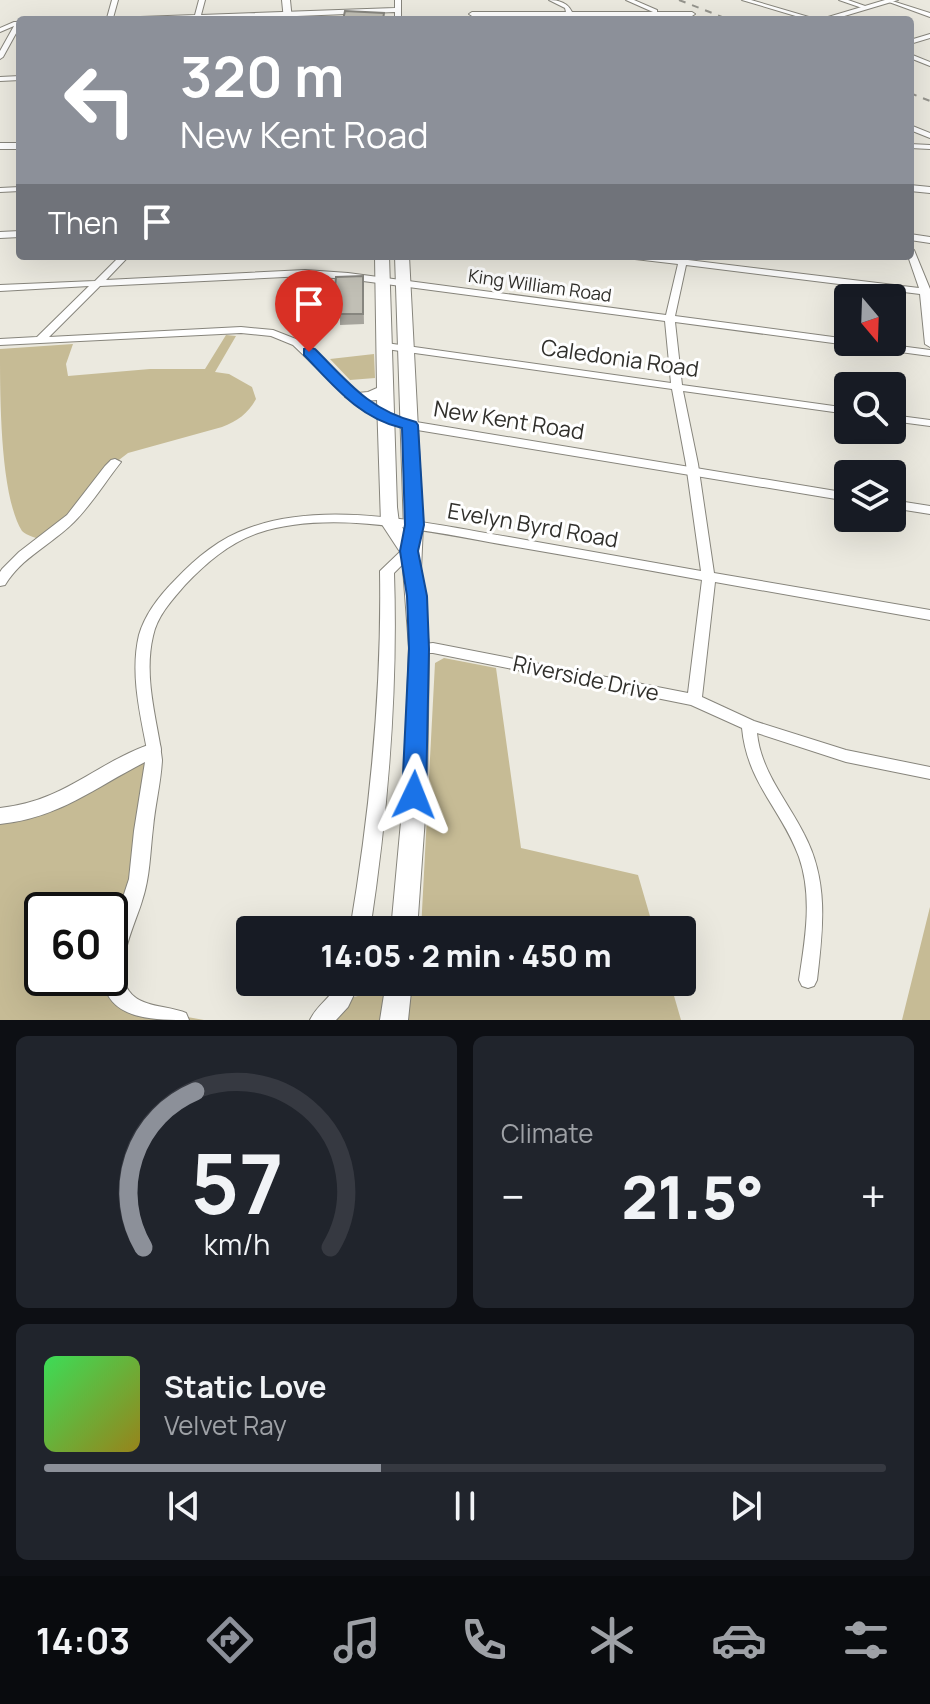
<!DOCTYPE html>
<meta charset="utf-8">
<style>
:root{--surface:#171b24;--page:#20242c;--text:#f1f3f6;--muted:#9ea1a6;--line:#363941;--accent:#8c9099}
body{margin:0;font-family:Manrope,sans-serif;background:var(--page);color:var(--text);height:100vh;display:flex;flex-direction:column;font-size:30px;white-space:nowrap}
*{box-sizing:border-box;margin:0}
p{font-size:26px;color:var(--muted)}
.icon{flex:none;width:44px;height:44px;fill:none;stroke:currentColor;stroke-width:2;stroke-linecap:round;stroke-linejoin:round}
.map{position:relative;height:1020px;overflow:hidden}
.sheet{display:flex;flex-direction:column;gap:16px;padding:16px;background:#0d0f14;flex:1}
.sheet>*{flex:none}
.top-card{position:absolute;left:16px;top:16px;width:898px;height:244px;border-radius:8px;box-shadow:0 8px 32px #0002;background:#8c9099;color:#fff;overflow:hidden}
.needle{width:52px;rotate:161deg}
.tools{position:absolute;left:834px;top:284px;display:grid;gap:16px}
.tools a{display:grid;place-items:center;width:72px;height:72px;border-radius:8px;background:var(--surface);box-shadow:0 8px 32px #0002;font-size:40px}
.speed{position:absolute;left:24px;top:892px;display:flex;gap:16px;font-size:40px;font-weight:700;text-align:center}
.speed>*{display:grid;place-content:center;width:104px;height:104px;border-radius:50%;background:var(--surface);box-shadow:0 8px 32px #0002;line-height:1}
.speed .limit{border:4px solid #111;border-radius:12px;background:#fff;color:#111}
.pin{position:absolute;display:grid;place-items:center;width:68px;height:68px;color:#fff;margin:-82px -34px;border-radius:50% 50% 50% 0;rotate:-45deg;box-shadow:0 0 8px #0007}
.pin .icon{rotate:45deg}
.me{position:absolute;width:88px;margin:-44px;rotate:2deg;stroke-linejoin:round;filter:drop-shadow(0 0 6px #0008)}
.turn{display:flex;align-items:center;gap:28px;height:168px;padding:0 32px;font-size:36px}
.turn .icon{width:104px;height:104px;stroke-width:2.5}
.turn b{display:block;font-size:56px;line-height:68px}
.then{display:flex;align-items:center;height:76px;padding:0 32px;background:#0003;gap:16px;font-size:30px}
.big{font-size:60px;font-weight:800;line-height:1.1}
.sheet .tile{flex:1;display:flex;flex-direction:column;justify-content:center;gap:12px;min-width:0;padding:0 28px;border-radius:12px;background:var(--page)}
.sheet .dial{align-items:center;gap:0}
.dial svg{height:208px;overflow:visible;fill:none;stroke:var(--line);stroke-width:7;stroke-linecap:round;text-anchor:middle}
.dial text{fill:var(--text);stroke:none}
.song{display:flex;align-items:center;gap:24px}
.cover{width:96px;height:96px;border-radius:12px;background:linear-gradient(135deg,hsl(130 70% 55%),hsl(50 70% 35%))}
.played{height:8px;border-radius:4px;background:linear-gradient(90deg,var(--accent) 40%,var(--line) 40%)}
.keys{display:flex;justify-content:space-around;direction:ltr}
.heat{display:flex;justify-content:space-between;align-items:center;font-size:44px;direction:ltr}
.sheet .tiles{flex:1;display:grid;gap:16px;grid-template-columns:1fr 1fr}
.tile:last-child{grid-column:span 2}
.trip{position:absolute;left:236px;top:916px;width:460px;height:80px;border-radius:8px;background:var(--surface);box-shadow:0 8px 32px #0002;font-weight:800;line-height:80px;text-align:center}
.tabs{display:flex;height:128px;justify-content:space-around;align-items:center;background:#090b0e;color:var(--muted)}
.tabs .icon{width:56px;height:56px}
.tabs .on{color:var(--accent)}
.tabs b{font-size:36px;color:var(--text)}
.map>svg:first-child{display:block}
</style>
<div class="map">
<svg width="930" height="1020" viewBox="0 0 930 1020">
<rect width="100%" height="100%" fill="#ebe9df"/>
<!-- green -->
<path fill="#c6bb95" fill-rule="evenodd" d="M226,335L236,336L215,372L229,374L252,387L256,399C248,414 237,421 222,427L128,453L115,463L44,541C37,538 27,536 22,531C0,496 0,396 0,349L73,344L66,364L68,376L150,369H205Z
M374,354L375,378L350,380L330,359Z
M444,658L496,668L521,848L638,875L654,930H421L435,663Z
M154,750V768L116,943L121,996L182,1016L204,1020H0V816ZM42,910H110V978H42Z
M930,907V1020H902Z
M417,982H670L681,1020H321L341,1000Z"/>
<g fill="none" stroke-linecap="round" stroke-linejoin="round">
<defs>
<path id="minor" d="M112,0H118L113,18L195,15L199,0H205L201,15L395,8V0H401V20H395V12L200,20H104L107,18Z
M549,0C559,0 568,3 572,12H653L626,0H634L657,10V12H692L695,14L692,16H574L575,18L572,20L568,16H472L469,14L472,12H566L565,8Z
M742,0H751L819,20H809Z
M839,0H848L868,7L865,9Z
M889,0L930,13V17L889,2Z
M14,22H18L20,26L3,57L0,59V51L14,26L0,32V28Z
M930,34V38L910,44V40Z
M910,54L930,62V66L910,58Z
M20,76V80L0,81V77Z
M910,125L930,133V138L910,130Z
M910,144L930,145V149L910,148Z
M20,187V191L0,192V188Z
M20,231V237L0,238V232Z
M910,234L930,237V243L910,240Z
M910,247L914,250L930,289V347L925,344L920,294L686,265L675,316L848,339V342H869L930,350V356L675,322L682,385L848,408V414L683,391L698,464L714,573L930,610V620L715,582L702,697L754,721L846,750L930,767V779L846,762L757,733C761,772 787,800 804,834C829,881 823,929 817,980L814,986L808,988L802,986L799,980C805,940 813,897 799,857C782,810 747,783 742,728L691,705L433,653H414L412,649L414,645L433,643L688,693L702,580C638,568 575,557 511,546C436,533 332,508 258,533C229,543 206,563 185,585C172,600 157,616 153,636C144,674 155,713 161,750L159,754L154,756L149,754L147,750C140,713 130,673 139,635C145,614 160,595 175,580C197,557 220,538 249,528C328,499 429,524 509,537C573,548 637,560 701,571L686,464L672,389L386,349L381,346L386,343L671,383L665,321L348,279L305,276L100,286L49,337L241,327L273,330L301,341L366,403L391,417L414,423L415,425L414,427L410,428L383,422L358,407L293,345L271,336L241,333L0,345V339L37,337L89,286L0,291V285L95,281L120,256H129L106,280L305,270L348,273L666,315L678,264L635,259L631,256L679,259L680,256H688V260L919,288L908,256H910Z
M892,415L930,420V426L892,421Z
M115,459L121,462C105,482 92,504 74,522C51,545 22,557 5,585L0,586V572L2,569L19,552L67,515L105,466L111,460Z"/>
<path id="tertiary" d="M410,421L848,493V501L405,428L404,425L405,422Z
M892,500L930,506V514L892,508Z
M409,546L416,551L394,573C398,693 388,811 370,930H350C370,811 382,692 380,571L404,548Z
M154,743L160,745L162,760C161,782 155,805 153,828C150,853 150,877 142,901C135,925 112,969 129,991C141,1008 167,1005 186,1013L189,1020C153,1020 107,1020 103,978H110V937L129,879L134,831L145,762C94,788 59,818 0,824V808C66,801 96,762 154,743Z
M339,982H360L348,1007L336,1020H310C317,1005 332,997 339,982Z"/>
<path id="secondary" d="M885,0H898L831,20H818Z
M0,143H20V149H0Z
M910,185L930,187V193L910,191Z"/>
<path id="primary" d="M282,0H290L292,20H284Z
M375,256H389L397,507L399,523L404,530L395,256H409L423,525L421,570L429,647L427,789L417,930H391L404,789L409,647L402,555L381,523L377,400L353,402L345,397L347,394L368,392L377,388Z
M386,982H412L408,1020H380Z"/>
</defs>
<!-- minor casing -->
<use href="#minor" stroke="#87857c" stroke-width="2"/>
<!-- tertiary casing -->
<use href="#tertiary" stroke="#87857c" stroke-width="2"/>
<!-- secondary casing -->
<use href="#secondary" stroke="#87857c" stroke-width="2"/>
<!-- primary casing -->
<use href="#primary" stroke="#87857c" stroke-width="2"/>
<!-- minor -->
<use href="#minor" fill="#fff" fill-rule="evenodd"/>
<!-- tertiary -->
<use href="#tertiary" fill="#fff" fill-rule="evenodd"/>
<!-- secondary -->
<use href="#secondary" fill="#fff" fill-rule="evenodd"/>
<!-- primary -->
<use href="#primary" fill="#fff" fill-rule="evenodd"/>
<!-- rail -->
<path stroke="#95948d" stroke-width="2" stroke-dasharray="7 7" stroke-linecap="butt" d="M679,0L730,20
M910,93L930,101"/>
</g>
<!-- wall -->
<path fill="#a6a49c" d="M363,276L364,324L340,325V309H335L334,298Z"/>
<!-- building -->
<path fill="#c1bfb5" stroke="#87867f" stroke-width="2" d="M345,11L384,13L383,20H343Z
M363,276V314H340V298H334L336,277Z"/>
<!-- route -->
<path fill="#1a73e8" stroke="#114b97" stroke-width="2" d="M309,347L315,349C348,382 369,410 416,422L418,425L424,525L418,551L427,596L429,649L426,795L422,802L414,805L405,802L402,795L409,649L407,596L400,551L405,525L402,428C359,418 334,386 304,355V349Z"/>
<g text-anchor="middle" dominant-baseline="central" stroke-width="6" stroke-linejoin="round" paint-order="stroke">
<!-- far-street labels -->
<g font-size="18" fill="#302f2b" stroke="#fff">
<text transform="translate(540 285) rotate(8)">King William Road</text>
</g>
<!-- street labels -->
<g font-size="22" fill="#302f2b" stroke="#fff">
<text transform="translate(620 358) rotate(8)">Caledonia Road</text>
<text transform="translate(509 420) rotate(9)">New Kent Road</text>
<text transform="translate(533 525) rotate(10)">Evelyn Byrd Road</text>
<text transform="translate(586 678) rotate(12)">Riverside Drive</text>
</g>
</g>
</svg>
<div class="tools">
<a><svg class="needle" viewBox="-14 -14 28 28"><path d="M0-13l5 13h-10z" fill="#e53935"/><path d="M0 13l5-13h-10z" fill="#9ea1a6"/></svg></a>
<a><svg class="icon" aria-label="search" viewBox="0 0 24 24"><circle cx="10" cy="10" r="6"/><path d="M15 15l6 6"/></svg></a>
<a><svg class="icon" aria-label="layers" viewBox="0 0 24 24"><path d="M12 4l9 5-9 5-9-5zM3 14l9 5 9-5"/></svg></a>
</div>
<div class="speed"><div class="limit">60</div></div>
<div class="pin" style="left:309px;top:352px;background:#d93025"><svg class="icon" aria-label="arrive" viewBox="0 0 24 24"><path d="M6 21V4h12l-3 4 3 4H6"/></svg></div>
<svg class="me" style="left:414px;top:795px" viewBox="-20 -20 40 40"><path d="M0-17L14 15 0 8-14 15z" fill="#1a73e8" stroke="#fff" stroke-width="4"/></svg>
<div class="trip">14:05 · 2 min · 450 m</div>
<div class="top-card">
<div class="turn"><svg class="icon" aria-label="left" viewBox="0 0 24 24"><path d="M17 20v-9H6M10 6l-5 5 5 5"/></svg><div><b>320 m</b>New Kent Road</div></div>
<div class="then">Then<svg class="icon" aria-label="arrive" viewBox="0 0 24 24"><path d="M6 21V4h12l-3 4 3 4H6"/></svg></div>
</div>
</div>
<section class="sheet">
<div class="tiles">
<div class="tile dial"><svg viewBox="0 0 100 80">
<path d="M14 69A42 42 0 1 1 86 69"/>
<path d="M14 69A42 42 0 0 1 34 9" stroke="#8c9099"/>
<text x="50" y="56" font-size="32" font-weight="700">57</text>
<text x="50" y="72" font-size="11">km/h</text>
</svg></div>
<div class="tile"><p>Climate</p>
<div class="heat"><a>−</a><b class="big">21.5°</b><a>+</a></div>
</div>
<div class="tile">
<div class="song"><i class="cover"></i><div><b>Static Love</b><p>Velvet Ray</p></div></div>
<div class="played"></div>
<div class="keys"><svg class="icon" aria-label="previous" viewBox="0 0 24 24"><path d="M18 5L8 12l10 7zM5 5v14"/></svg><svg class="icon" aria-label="pause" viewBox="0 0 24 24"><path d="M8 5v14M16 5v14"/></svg><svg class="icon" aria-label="next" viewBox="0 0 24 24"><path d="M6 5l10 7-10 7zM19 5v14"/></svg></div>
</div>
</div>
</section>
<nav class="tabs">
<b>14:03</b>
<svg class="icon on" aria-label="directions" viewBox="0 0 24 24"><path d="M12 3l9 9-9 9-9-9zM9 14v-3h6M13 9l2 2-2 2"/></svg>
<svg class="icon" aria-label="music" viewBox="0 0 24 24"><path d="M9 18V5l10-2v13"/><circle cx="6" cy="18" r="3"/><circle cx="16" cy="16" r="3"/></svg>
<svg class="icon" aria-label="phone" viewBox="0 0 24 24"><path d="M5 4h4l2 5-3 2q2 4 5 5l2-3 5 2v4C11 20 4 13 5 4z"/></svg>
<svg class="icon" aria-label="climate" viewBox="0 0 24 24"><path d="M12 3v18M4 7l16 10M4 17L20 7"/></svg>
<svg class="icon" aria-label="car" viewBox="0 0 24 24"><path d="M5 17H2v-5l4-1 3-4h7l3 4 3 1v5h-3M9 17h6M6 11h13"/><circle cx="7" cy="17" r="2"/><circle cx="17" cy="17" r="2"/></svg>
<svg class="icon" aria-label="filters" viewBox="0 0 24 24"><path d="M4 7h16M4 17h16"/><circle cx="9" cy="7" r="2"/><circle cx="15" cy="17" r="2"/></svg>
</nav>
